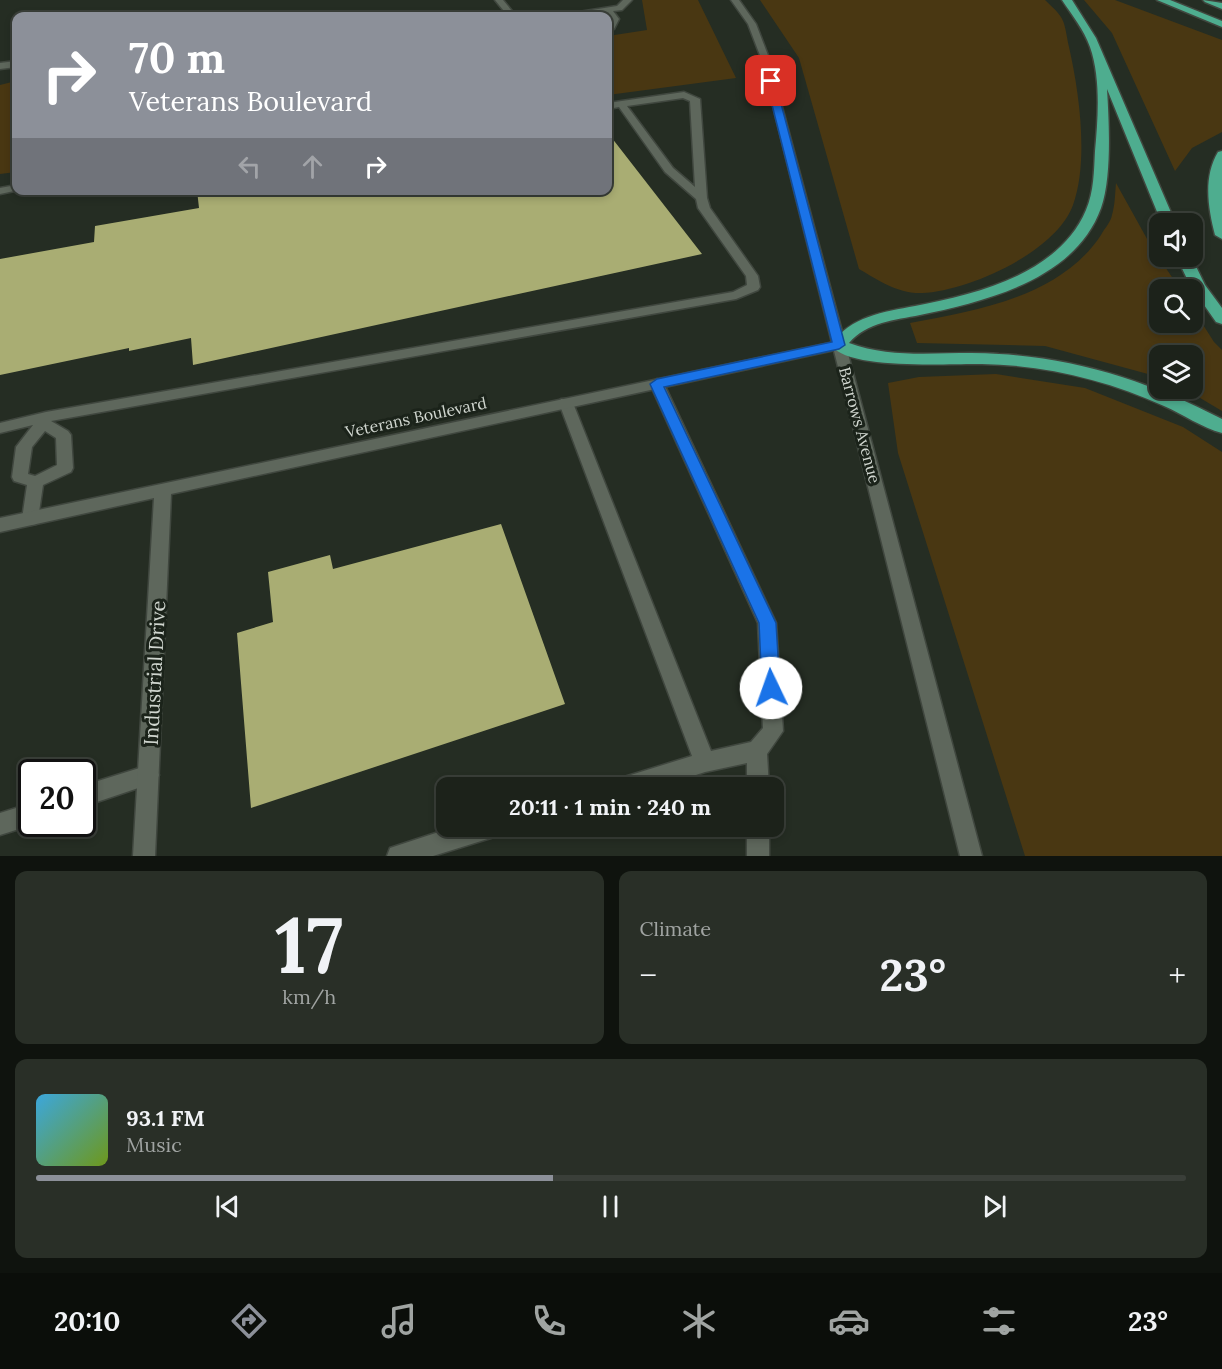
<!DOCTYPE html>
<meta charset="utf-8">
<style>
:root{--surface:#1c221a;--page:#292f27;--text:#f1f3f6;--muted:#a0a4a2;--line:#3a3f39;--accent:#8c9099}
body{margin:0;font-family:Lora,serif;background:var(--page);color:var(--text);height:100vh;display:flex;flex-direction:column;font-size:22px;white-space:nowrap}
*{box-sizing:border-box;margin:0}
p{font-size:20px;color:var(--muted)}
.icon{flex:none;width:33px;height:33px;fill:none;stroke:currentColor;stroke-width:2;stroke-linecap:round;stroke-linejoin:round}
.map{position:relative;height:856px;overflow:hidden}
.sheet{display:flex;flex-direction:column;gap:15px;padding:15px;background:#0f130e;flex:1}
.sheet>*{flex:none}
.top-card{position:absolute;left:12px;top:12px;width:600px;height:183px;border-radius:12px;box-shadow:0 3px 9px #0003,0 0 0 2px var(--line);background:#8c9099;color:#fff;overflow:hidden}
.fabs{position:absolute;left:1149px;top:213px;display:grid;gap:12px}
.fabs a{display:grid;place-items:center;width:54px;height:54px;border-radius:12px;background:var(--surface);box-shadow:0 3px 9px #0003,0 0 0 2px var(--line);font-size:30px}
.speed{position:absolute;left:18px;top:759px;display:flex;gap:12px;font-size:30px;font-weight:700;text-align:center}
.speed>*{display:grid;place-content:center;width:78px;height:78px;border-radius:50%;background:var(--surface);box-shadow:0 3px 9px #0003,0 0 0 2px var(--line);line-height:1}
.speed .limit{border:3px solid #111;border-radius:9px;background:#fff;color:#111}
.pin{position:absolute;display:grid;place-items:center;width:51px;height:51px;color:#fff;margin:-26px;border-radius:12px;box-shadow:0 3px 9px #0006}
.me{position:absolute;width:66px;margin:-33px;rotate:357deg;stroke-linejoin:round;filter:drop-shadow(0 0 4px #0008)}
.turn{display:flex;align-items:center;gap:21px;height:126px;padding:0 18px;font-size:27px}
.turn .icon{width:78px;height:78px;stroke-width:2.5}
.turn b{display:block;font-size:42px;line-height:51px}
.lanes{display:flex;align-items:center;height:57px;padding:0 18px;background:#0003;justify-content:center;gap:30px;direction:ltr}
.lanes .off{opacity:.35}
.big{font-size:45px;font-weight:800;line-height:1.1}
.sheet .card{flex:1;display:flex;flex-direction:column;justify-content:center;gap:9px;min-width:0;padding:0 21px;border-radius:12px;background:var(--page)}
.sheet .dial{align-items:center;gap:0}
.dial b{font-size:78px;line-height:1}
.song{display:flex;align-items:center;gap:18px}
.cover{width:72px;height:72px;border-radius:9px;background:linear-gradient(135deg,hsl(200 70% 55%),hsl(80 70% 35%))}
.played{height:6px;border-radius:3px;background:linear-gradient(90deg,var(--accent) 45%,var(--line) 45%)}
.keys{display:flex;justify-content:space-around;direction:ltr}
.heat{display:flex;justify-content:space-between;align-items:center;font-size:33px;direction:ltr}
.sheet .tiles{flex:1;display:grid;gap:15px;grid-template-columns:1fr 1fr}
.card:last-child{grid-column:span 2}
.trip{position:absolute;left:436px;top:777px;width:348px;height:60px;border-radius:12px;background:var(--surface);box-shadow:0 3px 9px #0003,0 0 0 2px var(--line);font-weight:800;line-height:60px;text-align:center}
.menu{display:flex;height:96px;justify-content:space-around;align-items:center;background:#0b0e0a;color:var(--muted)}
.menu .icon{width:42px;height:42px}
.menu .selected{color:var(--accent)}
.menu b{font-size:27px;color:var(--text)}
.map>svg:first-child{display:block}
</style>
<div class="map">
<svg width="1222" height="856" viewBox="0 0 1222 856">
<rect width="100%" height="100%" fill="#252d23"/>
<!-- green -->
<path fill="#493712" d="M642,0H698L736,78L608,95V36L647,30Z
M760,0H1045C1051,6 1060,13 1063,21C1066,28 1067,39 1069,47C1079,91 1089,161 1073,205C1056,252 969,291 922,293C898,294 878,280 859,269L799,58Z
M1084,0H1115L1222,40V132L1192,148L1175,171L1112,33Z
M16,81V172L0,174V85Z
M1116,183L1151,246L1180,289L1160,290V322H1192L1193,309L1214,342L1222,350V411L1185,389L1192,388V356H1160L1159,377L1045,346L917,343L910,323C978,310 1060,297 1101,235C1104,229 1111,222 1112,215C1115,205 1115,194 1116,183Z
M996,374L1085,388L1183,427L1222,452V856H1025L898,453L888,383L919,377Z"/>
<!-- building -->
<path fill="#a9ad73" d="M608,133L702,254L193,365L191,338L129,351V348L0,375V259L94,242L95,226L199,208L197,190H608Z
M501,524L565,704L251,808L237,633L273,622L268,572L330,555L333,569Z"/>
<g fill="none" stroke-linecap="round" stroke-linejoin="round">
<defs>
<path id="service" d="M495,0H503L516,16H508Z
M623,0H632L622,10L613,11L619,19L614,29H608L611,19L605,13L554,16L617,6Z
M405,12L421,16H351L355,14Z
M16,61V67L0,69V63Z
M684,92L700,99L707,198L710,208L758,276L760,287L758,290L736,299L51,421L68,431L71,435L73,468L71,472L43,485L38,519L36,524L30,525L24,524L22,519L27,485L14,481L12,477L16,447L33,425L0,433V423L46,412L733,292L747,285L746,276L698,208L696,199L665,172L619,107L608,109V103ZM683,98L690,101L695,187L673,168L627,106ZM45,431L56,438L57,465L35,476L28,474L32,447Z
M16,185V190H19L0,194V188Z
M657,379L664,384L776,623L783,731L767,754L769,788H747V763L705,772L656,788H611L614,781L621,778L692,756L559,403L561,399H571L573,403L711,751L751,742L763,728L758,623L650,384Z
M149,765L156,768L159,775L156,782L82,807V786Z
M32,803V824H35L0,835V813Z
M457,826H505L502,834L494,837L433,856H387L390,848Z
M747,826H769V856H747Z"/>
<path id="minor" d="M839,341L846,345L844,348L171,494L155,856H133L154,498L0,532V518Z"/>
<path id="tertiary" d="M731,0H739L756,24L769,58L982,856H960L761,58L748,24Z"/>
<path id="motorway" d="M1062,0H1072L1096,38L1176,224H1162L1107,89C1109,122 1112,177 1101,208C1075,280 986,301 920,315C895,320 867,322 849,343C897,361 949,350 999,354C1077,358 1153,383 1222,419V433C1202,428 1183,414 1164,406C1107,380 1045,365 982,364C953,363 848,371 831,345C850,316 884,312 915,306C977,294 1059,274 1086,210C1094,192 1094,170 1095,151C1098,119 1101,78 1090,47C1084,30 1072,15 1062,0Z
M1157,0H1170L1222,21V27Z
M1203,0L1222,3V9L1205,2Z
M1222,151V239L1215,235C1208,208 1203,177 1218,152Z
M1176,256H1191L1205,285L1222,308V324L1216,322L1190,285Z"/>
</defs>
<!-- service casing -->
<use href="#service" stroke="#40473f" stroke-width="3"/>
<!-- minor casing -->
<use href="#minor" stroke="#40473f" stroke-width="3"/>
<!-- tertiary casing -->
<use href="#tertiary" stroke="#40473f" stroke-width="3"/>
<!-- motorway casing -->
<use href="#motorway" stroke="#40473f" stroke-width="3"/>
<!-- service -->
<use href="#service" fill="#5e675c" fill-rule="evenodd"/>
<!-- minor -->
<use href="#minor" fill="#5e675c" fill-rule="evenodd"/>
<!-- tertiary -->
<use href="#tertiary" fill="#5e675c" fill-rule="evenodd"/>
<!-- motorway -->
<use href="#motorway" fill="#4ead8f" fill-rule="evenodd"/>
</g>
<!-- route -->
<path fill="#1a73e8" stroke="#114b97" stroke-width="1.5" d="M771,78L775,81L845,345L839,349L664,387L776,623L780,688L777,694L771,696L765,694L762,688L759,623L650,384L657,379L832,342L766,81Z"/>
<g text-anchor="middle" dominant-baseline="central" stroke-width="6" stroke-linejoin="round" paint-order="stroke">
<!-- street labels -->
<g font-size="16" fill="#d0d6cf" stroke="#1b231a">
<text transform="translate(416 417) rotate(-12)">Veterans Boulevard</text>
<text transform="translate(860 425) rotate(75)">Barrows Avenue</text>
</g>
<!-- near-street labels -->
<g font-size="20" fill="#d0d6cf" stroke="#1b231a">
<text transform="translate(154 673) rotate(-87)">Industrial Drive</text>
</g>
</g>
</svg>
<div class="fabs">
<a><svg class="icon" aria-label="sound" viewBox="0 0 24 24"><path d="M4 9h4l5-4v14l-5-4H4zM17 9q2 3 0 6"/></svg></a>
<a><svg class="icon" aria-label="search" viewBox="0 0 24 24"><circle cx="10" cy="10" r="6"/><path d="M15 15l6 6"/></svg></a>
<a><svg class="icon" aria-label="layers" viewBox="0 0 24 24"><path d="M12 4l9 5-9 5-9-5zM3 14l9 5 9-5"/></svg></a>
</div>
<div class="speed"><div class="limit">20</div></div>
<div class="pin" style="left:771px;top:81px;background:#d93025"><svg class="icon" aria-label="arrive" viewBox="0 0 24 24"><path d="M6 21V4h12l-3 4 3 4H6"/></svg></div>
<svg class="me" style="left:771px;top:688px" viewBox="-20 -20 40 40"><circle r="19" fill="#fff"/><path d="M0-13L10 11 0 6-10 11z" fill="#1a73e8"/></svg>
<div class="trip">20:11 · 1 min · 240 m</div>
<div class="top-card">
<div class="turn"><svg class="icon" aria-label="right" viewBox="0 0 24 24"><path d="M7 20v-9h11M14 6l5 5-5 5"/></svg><div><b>70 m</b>Veterans Boulevard</div></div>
<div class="lanes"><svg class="icon off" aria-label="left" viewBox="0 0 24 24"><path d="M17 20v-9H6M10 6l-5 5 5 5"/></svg><svg class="icon off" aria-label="ahead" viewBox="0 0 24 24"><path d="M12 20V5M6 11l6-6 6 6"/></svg><svg class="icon" aria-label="right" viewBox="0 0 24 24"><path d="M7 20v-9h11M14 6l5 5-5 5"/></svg></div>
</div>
</div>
<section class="sheet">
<div class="tiles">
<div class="card dial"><b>17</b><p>km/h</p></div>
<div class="card"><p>Climate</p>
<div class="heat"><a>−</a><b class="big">23°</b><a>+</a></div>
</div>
<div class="card">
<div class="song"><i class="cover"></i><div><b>93.1 FM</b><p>Music</p></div></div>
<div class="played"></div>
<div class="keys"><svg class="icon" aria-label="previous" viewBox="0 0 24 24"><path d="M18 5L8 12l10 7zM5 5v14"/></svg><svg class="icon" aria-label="pause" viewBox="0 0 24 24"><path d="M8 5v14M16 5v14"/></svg><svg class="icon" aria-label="next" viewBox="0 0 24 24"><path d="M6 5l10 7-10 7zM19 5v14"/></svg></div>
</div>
</div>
</section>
<nav class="menu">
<b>20:10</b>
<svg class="icon selected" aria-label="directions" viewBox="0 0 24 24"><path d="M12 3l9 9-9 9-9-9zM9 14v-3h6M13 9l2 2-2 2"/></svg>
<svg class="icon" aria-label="music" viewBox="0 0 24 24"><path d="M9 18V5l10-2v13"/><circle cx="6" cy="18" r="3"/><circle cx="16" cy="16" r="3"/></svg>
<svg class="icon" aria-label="phone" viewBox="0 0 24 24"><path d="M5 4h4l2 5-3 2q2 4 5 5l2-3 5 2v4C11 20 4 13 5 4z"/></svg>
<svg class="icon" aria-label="climate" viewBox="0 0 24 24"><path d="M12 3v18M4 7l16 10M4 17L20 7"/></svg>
<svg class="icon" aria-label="car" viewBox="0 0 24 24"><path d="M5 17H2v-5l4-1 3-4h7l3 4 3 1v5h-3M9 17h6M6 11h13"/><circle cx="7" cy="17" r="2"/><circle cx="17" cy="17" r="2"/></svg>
<svg class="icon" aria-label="filters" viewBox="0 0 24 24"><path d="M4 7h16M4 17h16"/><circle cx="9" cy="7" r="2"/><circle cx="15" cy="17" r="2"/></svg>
<b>23°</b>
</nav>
